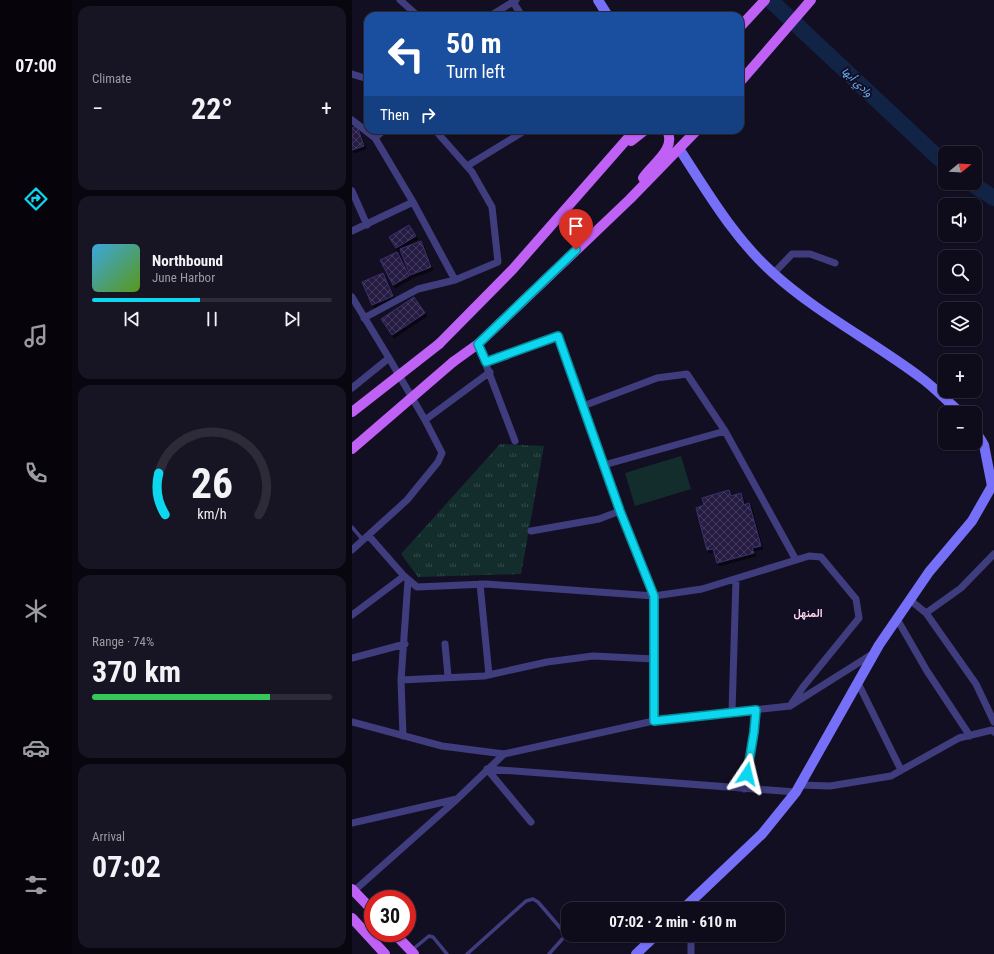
<!DOCTYPE html>
<meta charset="utf-8">
<style>
:root{--surface:#0e0b1a;--page:#171423;--text:#f1f3f6;--muted:#9b9ba2;--line:#2e2b39;--accent:#0dd6ef}
body{margin:0;font-family:"Roboto Condensed",Vazirmatn,sans-serif;background:var(--page);color:var(--text);height:100vh;display:flex;flex-direction:column;font-size:15px;white-space:nowrap}
*{box-sizing:border-box;margin:0}
p{font-size:13px;color:var(--muted)}
.icon{flex:none;width:22px;height:22px;fill:none;stroke:currentColor;stroke-width:2;stroke-linecap:round;stroke-linejoin:round}
.map{position:relative;flex:1;overflow:hidden}
.side{display:flex;flex-direction:column;gap:6px;padding:6px;background:#08060e;width:280px}
.side>*{flex:none}
.banner{position:absolute;left:12px;top:12px;width:380px;height:122px;border-radius:12px;box-shadow:0 1px 3px #0004,0 0 0 1px var(--line);background:#1a4fa0;color:#fff;overflow:hidden}
.needle{width:26px;rotate:72deg}
.controls{position:absolute;left:586px;top:146px;display:grid;gap:8px}
.controls a{display:grid;place-items:center;width:44px;height:44px;border-radius:8px;background:var(--surface);box-shadow:0 1px 3px #0004,0 0 0 1px var(--line);font-size:20px}
.speed{position:absolute;left:12px;top:890px;display:flex;gap:8px;font-size:20px;font-weight:700;text-align:center}
.speed>*{display:grid;place-content:center;width:52px;height:52px;border-radius:50%;background:var(--surface);box-shadow:0 1px 3px #0004,0 0 0 1px var(--line);line-height:1}
.speed .limit{border:6px solid #d22;background:#fff;color:#111}
.pin{position:absolute;display:grid;place-items:center;width:34px;height:34px;color:#fff;margin:-41px -17px;border-radius:50% 50% 50% 0;rotate:-45deg;box-shadow:0 0 4px #0007}
.pin .icon{rotate:45deg}
.me{position:absolute;width:44px;margin:-22px;rotate:10deg;stroke-linejoin:round;filter:drop-shadow(0 0 3px #0008)}
.turn{display:flex;align-items:center;gap:14px;height:84px;padding:0 16px;font-size:18px}
.turn .icon{width:52px;height:52px;stroke-width:2.5}
.turn b{display:block;font-size:28px;line-height:34px}
.then{display:flex;align-items:center;height:38px;padding:0 16px;background:#0003;gap:8px;font-size:15px}
.big{font-size:30px;font-weight:700;line-height:1.1}
.side .tile{flex:1;display:flex;flex-direction:column;justify-content:center;gap:6px;min-width:0;padding:0 14px;border-radius:12px;background:var(--page)}
.side .dial{align-items:center;gap:0}
.dial svg{height:104px;overflow:visible;fill:none;stroke:var(--line);stroke-width:7;stroke-linecap:round;text-anchor:middle}
.dial text{fill:var(--text);stroke:none}
.song{display:flex;align-items:center;gap:12px}
.cover{width:48px;height:48px;border-radius:6px;background:linear-gradient(135deg,hsl(200 70% 55%),hsl(90 70% 35%))}
.played{height:4px;border-radius:2px;background:linear-gradient(90deg,var(--accent) 45%,var(--line) 45%)}
.keys{display:flex;justify-content:space-around;direction:ltr}
.heat{display:flex;justify-content:space-between;align-items:center;font-size:22px;direction:ltr}
.charge{height:6px;border-radius:3px;background:linear-gradient(90deg,#34c759 74%,var(--line) 0)}
.trip{position:absolute;left:209px;top:902px;width:224px;height:40px;border-radius:12px;background:var(--surface);box-shadow:0 1px 3px #0004,0 0 0 1px var(--line);font-weight:700;line-height:40px;text-align:center}
main{display:flex;flex:1;min-height:0}
.dock{display:flex;flex-direction:column;width:72px;justify-content:space-around;align-items:center;background:#06040a;color:var(--muted)}
.dock .icon{width:28px;height:28px}
.dock .current{color:var(--accent)}
.dock b{font-size:18px;color:var(--text)}
.map>svg:first-child{display:block}
</style>
<main>
<nav class="dock">
<b>07:00</b>
<svg class="icon current" aria-label="directions" viewBox="0 0 24 24"><path d="M12 3l9 9-9 9-9-9zM9 14v-3h6M13 9l2 2-2 2"/></svg>
<svg class="icon" aria-label="music" viewBox="0 0 24 24"><path d="M9 18V5l10-2v13"/><circle cx="6" cy="18" r="3"/><circle cx="16" cy="16" r="3"/></svg>
<svg class="icon" aria-label="phone" viewBox="0 0 24 24"><path d="M5 4h4l2 5-3 2q2 4 5 5l2-3 5 2v4C11 20 4 13 5 4z"/></svg>
<svg class="icon" aria-label="climate" viewBox="0 0 24 24"><path d="M12 3v18M4 7l16 10M4 17L20 7"/></svg>
<svg class="icon" aria-label="car" viewBox="0 0 24 24"><path d="M5 17H2v-5l4-1 3-4h7l3 4 3 1v5h-3M9 17h6M6 11h13"/><circle cx="7" cy="17" r="2"/><circle cx="17" cy="17" r="2"/></svg>
<svg class="icon" aria-label="filters" viewBox="0 0 24 24"><path d="M4 7h16M4 17h16"/><circle cx="9" cy="7" r="2"/><circle cx="15" cy="17" r="2"/></svg>
</nav>
<section class="side">
<div class="tile"><p>Climate</p>
<div class="heat"><a>−</a><b class="big">22°</b><a>+</a></div>
</div>
<div class="tile">
<div class="song"><i class="cover"></i><div><b>Northbound</b><p>June Harbor</p></div></div>
<div class="played"></div>
<div class="keys"><svg class="icon" aria-label="previous" viewBox="0 0 24 24"><path d="M18 5L8 12l10 7zM5 5v14"/></svg><svg class="icon" aria-label="pause" viewBox="0 0 24 24"><path d="M8 5v14M16 5v14"/></svg><svg class="icon" aria-label="next" viewBox="0 0 24 24"><path d="M6 5l10 7-10 7zM19 5v14"/></svg></div>
</div>
<div class="tile dial"><svg viewBox="0 0 100 80">
<path d="M14 69A42 42 0 1 1 86 69"/>
<path d="M14 69A42 42 0 0 1 9 37" stroke="#0dd6ef"/>
<text x="50" y="56" font-size="32" font-weight="700">26</text>
<text x="50" y="72" font-size="11">km/h</text>
</svg></div>
<div class="tile"><p>Range · 74%</p><b class="big">370 km</b><div class="charge"></div></div>
<div class="tile"><p>Arrival</p><b class="big">07:02</b></div>
</section>
<div class="map">
<svg width="642" height="954" viewBox="0 0 642 954">
<defs>
<pattern id="grass-tufts" width="24" height="20" patternUnits="userSpaceOnUse"><rect width="24" height="20" fill="#132d2c"/><path d="M3 7l-1-3M5 7V3M7 7l1-3M15 17l-1-3M17 17v-4M19 17l1-3" fill="none" stroke="#354b4c"/></pattern>
<pattern id="building-cross-hatch" width="8" height="8" patternUnits="userSpaceOnUse"><rect width="8" height="8" fill="#251d43"/><path d="M0 0l8 8M0 8l8-8" fill="none" stroke="#443d5f"/></pattern>
<filter id="shadow"><feDropShadow dx="2" dy="3" stdDeviation="0" flood-color="#0009"/></filter>
</defs>
<rect width="100%" height="100%" fill="#130f23"/>
<!-- grass -->
<path fill="url(#grass-tufts)" d="M148,444L192,446L169,574L66,577L49,554Z"/>
<!-- pitch -->
<path fill="#132d2c" d="M329,456L339,489L283,506L273,473Z"/>
<g fill="none" stroke-linecap="round" stroke-linejoin="round">
<!-- river -->
<path stroke="#112446" stroke-width="16" d="M418,0L593,164
M619,183L642,198"/>
</g>
<!-- building -->
<path fill="url(#building-cross-hatch)" stroke="#3d306e" filter="url(#shadow)" d="M5,126L12,146L0,150V128Z
M57,225L64,236L44,248L37,237Z
M69,241L79,267L58,275L48,249Z
M45,252L57,276L41,285L28,260Z
M31,273L41,296L20,305L10,282Z
M62,297L73,313L40,335L29,319Z
M377,490L379,496L389,493L392,505L397,503L409,546L400,548L402,553L365,563L361,549L355,550L344,508L352,505L350,498Z"/>
<g fill="none" stroke-linecap="round" stroke-linejoin="round">
<!-- lane -->
<path stroke="#403d7f" stroke-width="3.5" d="M0,527L11,540
M60,950L77,936L81,937L95,954
M115,954L174,901L181,899L186,902L211,931L213,936L197,954"/>
<!-- street -->
<path stroke="#403d7f" stroke-width="7" d="M48,0L66,16
M161,2L170,16
M138,16L164,0
M0,74L16,79
M0,120L23,138L61,202L103,280
M23,138L32,130
M115,166L174,130
M0,191L15,225
M0,231L61,202
M421,274L440,254H458L483,263
M0,297L37,358L0,388
M12,318L66,289L103,280L146,262L140,207L120,172L83,130
M126,344L163,441
M37,358L73,420
M134,362L206,336L268,511L302,596V721
M231,406L305,378L335,374L373,431L444,560
M252,465L373,431
M179,531L247,519L268,511
M17,536L52,576L65,587L134,584L302,596L350,589L457,556L469,557L504,599L507,618L451,687L438,706
M0,550L55,500L86,462L90,453L73,420L138,372
M128,584L137,675
M558,600L574,613L624,684L642,722
M574,613L609,588L642,554
M0,615L52,576
M545,619L575,671L618,736
M93,644L96,676
M0,658L53,644
M49,680L132,676L195,662L241,656L302,659
M506,683L549,770
M380,712L384,579
M0,722L90,746L152,754L306,720L438,706L522,653
M51,736L49,680L56,580
M135,769L444,792
M135,769L179,822
M448,785L478,786L539,776L607,738L640,730L642,732
M392,789L402,732L404,710
M0,823L105,799
M2,891L102,802L152,754
M339,954V935"/>
<!-- secondary -->
<path stroke="#7570f7" stroke-width="10" d="M246,0L256,16
M328,150C356,193 382,238 421,273C465,313 520,341 568,377C582,387 595,401 609,413
M331,909L410,834L444,792L527,645L577,572L620,521L640,486L632,445L623,430
M284,954L304,935"/>
<!-- primary -->
<path stroke="#c061f6" stroke-width="10" d="M388,27L413,0
M388,82L459,0
M279,141L293,130
M291,178C300,164 325,149 315,130
M87,344L161,269L283,130
M101,362L126,344L278,199L345,130
M0,889L21,911
M0,918L33,954
M42,933L62,954"/>
<!-- primary-bridge -->
<path stroke="#c061f6" stroke-width="10" d="M0,412L87,344
M0,449L101,362"/>
</g>
<g fill="none" stroke-linecap="round" stroke-linejoin="round">
<defs>
<path id="route" d="M224,250L126,344L134,362L206,336L268,511L302,596V721L404,710L402,732L395,774"/>
</defs>
<!-- route casing -->
<use href="#route" stroke="#088b9b" stroke-width="10"/>
<!-- route -->
<use href="#route" stroke="#0dd6ef" stroke-width="7"/>
</g>
<g text-anchor="middle" dominant-baseline="central" stroke-width="4" stroke-linejoin="round" paint-order="stroke">
<!-- water labels -->
<g font-size="11" font-style="italic" fill="#68b3f7" stroke="#130f23">
<text transform="translate(505 82) rotate(43)">وادي أبها</text>
</g>
<!-- neighbourhood labels -->
<g font-size="11" font-weight="bold" fill="#fdd6ee" stroke="#130f23">
<text x="456" y="613">المنهل</text>
</g>
</g>
</svg>
<div class="controls">
<a><svg class="needle" viewBox="-14 -14 28 28"><path d="M0-13l5 13h-10z" fill="#e53935"/><path d="M0 13l5-13h-10z" fill="#9b9ba2"/></svg></a>
<a><svg class="icon" aria-label="sound" viewBox="0 0 24 24"><path d="M4 9h4l5-4v14l-5-4H4zM17 9q2 3 0 6"/></svg></a>
<a><svg class="icon" aria-label="search" viewBox="0 0 24 24"><circle cx="10" cy="10" r="6"/><path d="M15 15l6 6"/></svg></a>
<a><svg class="icon" aria-label="layers" viewBox="0 0 24 24"><path d="M12 4l9 5-9 5-9-5zM3 14l9 5 9-5"/></svg></a>
<a>+</a>
<a>−</a>
</div>
<div class="speed"><div class="limit">30</div></div>
<div class="pin" style="left:224px;top:250px;background:#d93025"><svg class="icon" aria-label="arrive" viewBox="0 0 24 24"><path d="M6 21V4h12l-3 4 3 4H6"/></svg></div>
<svg class="me" style="left:395px;top:774px" viewBox="-20 -20 40 40"><path d="M0-17L14 15 0 8-14 15z" fill="#0dd6ef" stroke="#fff" stroke-width="4"/></svg>
<div class="trip">07:02 · 2 min · 610 m</div>
<div class="banner">
<div class="turn"><svg class="icon" aria-label="left" viewBox="0 0 24 24"><path d="M17 20v-9H6M10 6l-5 5 5 5"/></svg><div><b>50 m</b>Turn left</div></div>
<div class="then">Then<svg class="icon" aria-label="right" viewBox="0 0 24 24"><path d="M7 20v-9h11M14 6l5 5-5 5"/></svg></div>
</div>
</div>
</main>
